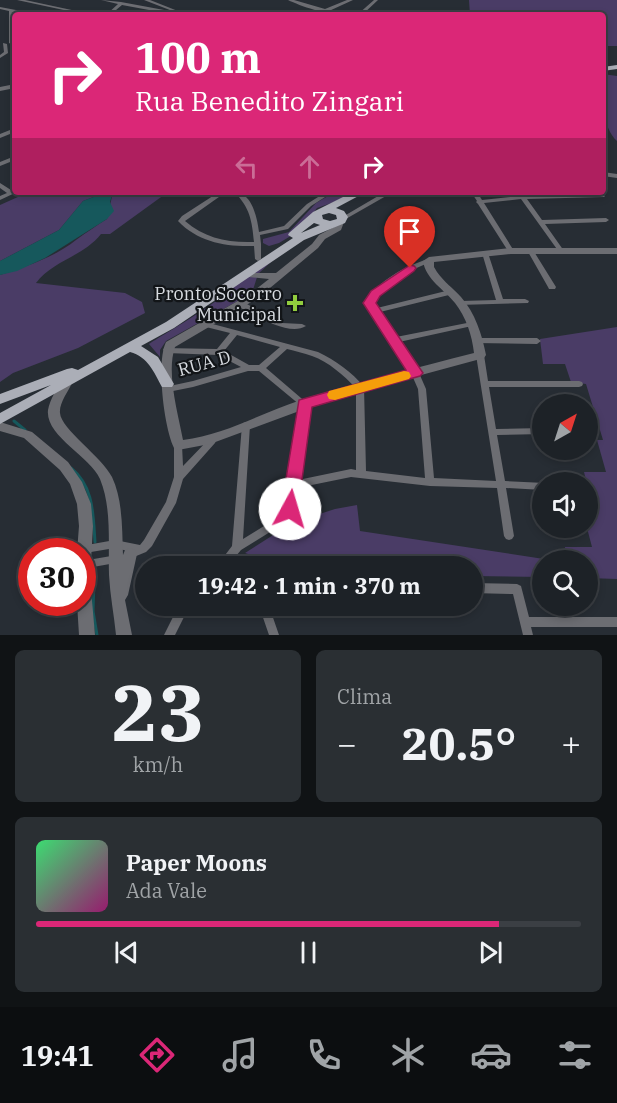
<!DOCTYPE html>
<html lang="pt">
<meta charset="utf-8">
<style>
:root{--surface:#1d2227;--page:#2a2f33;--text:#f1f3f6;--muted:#a0a4a7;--line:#3b3f44;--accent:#db2777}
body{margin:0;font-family:"IBM Plex Serif",serif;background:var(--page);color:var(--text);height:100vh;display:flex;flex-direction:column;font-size:22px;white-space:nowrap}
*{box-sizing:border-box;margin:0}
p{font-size:20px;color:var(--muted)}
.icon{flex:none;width:33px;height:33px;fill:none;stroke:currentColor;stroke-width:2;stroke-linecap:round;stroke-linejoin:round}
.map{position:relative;height:635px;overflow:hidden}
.sheet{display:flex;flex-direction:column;gap:15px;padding:15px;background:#101315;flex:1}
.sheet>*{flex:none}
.guide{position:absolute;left:12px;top:12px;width:594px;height:183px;border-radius:6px;box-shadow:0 3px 9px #0003,0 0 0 2px var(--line);background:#db2777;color:#fff;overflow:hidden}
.needle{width:39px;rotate:39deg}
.controls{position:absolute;left:532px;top:394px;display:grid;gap:12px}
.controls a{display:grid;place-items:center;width:66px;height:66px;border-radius:50%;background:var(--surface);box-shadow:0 3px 9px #0003,0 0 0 2px var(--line);font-size:30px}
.speed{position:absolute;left:18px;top:538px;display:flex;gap:12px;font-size:30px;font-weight:700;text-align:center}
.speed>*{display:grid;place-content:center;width:78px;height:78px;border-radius:50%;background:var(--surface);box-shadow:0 3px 9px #0003,0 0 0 2px var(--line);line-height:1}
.speed .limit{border:9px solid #d22;background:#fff;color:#111}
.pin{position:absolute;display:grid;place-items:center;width:51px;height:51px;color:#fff;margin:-62px -26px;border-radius:50% 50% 50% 0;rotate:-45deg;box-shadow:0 0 6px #0007}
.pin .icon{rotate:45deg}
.me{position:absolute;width:66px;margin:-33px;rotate:6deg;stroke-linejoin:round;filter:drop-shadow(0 0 4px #0008)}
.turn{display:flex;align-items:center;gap:21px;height:126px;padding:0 24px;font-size:27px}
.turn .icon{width:78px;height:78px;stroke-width:2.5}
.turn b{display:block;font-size:42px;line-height:51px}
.lanes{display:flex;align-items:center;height:57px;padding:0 24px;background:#0003;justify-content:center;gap:30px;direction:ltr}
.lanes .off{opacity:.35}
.big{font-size:45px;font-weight:700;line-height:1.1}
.sheet .card{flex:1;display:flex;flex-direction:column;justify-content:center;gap:9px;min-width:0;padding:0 21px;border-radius:9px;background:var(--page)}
.sheet .dial{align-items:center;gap:0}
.dial b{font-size:78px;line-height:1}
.song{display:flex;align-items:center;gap:18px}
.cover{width:72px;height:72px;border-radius:9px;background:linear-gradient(135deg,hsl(140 70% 55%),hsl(320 70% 35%))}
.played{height:6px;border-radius:3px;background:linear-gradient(90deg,var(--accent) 85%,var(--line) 85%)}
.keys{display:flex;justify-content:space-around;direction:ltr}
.heat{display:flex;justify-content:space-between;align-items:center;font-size:33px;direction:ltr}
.sheet .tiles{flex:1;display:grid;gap:15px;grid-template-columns:1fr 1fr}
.card:last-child{grid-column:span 2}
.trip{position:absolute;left:135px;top:556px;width:348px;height:60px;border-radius:30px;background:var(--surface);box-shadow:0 3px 9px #0003,0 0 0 2px var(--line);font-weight:700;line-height:60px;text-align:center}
.dock{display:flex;height:96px;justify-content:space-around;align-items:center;background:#0c0e10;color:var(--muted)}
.dock .icon{width:42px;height:42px}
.dock .selected{color:var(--accent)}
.dock b{font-size:27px;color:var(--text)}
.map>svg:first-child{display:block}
</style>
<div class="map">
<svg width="617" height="635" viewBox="0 0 617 635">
<rect width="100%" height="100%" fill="#272d34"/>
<!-- green -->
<path fill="#4a3c66" d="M469,0H617V46H603V15H470Z
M603,74L617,76V141C608,133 603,117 606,105L603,101Z
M29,192H99L96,196L83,201L59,230L0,261V205Z
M113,192H168L110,234H101C84,256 52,261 36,283L125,293L142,302L145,313L78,348L13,373L0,382V275C25,267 55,257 76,240C87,232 96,226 107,219Z
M335,192H352L340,200L317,208L299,231L279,243L269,246L263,243V239L289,232L316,203Z
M273,260L258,274L252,293L166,341L160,350V357L149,344C161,336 220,302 223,294Z
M617,327V579L588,578V561H566L565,547H592L587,528L588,504H592L584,472H606L597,440H603L586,384L571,382L565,364H543L540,339Z
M357,505L360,531L557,561H543V577L473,576L472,567H285L245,553L292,523L335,509Z"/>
<!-- water -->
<path fill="#16585c" d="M99,192H113L110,202L114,211L107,219L45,258L17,271L0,275V261L59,230L83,201L96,196Z"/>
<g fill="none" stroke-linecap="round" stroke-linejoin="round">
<!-- stream -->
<path stroke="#16585c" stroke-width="3" d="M14,421L25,430
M71,468C94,487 93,514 95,542
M94,582L93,611L97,635"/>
<!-- minor -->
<path fill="#6c6d72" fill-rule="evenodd" d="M17,0H25L95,15H87Z
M101,0L121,2L175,12L144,0H150L188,15L179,14L176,15L122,5L110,15H106L118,4Z
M288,0H294L325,9L347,0H353L329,11L341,15C328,15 300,6 288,0Z
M374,0H378L362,15H357Z
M0,7L37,14L39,15H30L13,12V43L11,44L9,43V11L0,9Z
M3,43L7,44L8,53L0,58V55L4,52Z
M15,84V88L0,91V87Z
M15,128V132L0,138V134Z
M15,156V160L0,166V162Z
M603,172L617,174V178L603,176Z
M0,183L11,190L15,189V192H17L0,200V196L7,193L0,188Z
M219,192H226L185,221C205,238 227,243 254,242C252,221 250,207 234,192C252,192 257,217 259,232L284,226L307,204L326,192H333L311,206L288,229L260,235L261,244V259L258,261L255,259L254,246C226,247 198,242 178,221L182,216Z
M385,192H393L344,220H340L339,219Z
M471,192H477L482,200L519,196L517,193L518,192H522L525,195L602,194L605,196L604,197L527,199L542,220L606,218L609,220L606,222L545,224L564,251L561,253L559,252L521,199L484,203L514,251L511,253L508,251L478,204L476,202L477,201Z
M530,248L533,250L556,287L555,289H549L548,287L527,250Z
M485,251L488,253L503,299H525L529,301L528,303L458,305L457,303L461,301L496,300L482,253Z
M428,259L430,260L431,261L430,262C410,271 384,282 374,303L377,308L450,290L454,292L453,294L380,312L396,337L472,322L476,324L472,326L399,342L419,373L426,389L434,478L496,481L476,355L477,353L480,352L484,355L488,381H579L582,382L583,384L582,386L579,387H489L496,429L543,428V434L497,435L505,481L545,483H543V490L506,488L514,536L512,539L509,540L506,539L504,536L497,488L430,486L351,477L297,488L294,509L286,522L241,550L227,567H216L232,546L242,425L243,423L246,422L249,423L250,425L243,539L280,516L284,508L300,405L259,371H248L193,387L168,392L165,391L164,389L165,387L193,381L241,367L218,355L167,353L163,350L164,348L217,349L230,333L202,326L201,324L205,322L318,352C335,360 352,372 364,387L366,471L425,478L418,389L411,373L370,311L366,303C378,280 404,267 428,259ZM237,335L280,347L259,365H249L224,351ZM287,349C295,351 304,353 312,356C329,362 343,375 356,388V470L351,469L298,480L308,404L266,368Z
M239,303H245L282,323L302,324L306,326C289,337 255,315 239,307L238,305Z
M478,338H537L541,341L537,344L475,343L474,341Z
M588,428L593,429L594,431L593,433L588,434Z
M212,438L215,439L216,441L215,443L183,479L176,503L152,546L146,552L129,559L125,558L124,555L125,552L128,551L115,548L85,553L81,552L80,549L81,546L115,540L140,545L144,540L166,502L174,477V445L175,443L178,442L181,443L182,445L183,466L209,439Z
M117,555L121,556L122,559L121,562L82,569V561Z
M472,583L517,584L521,586L529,617H617V627H531L533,635H523L513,594L472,593Z
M180,606H192L184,617L175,635H164L176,611Z
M259,606H269L279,635H269Z"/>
<!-- tertiary -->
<path fill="#6c6d72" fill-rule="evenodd" d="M339,219L344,222L341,230L325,239L318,248L258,298L175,347C166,373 178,413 183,440C225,435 261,413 301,400C358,382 416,368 474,353C472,335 466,317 455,303C444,289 426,280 423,261L429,257L511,248H617V254H511L434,262V267L437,272C444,282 453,288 461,297C475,313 482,334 486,355L484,358L329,400L210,444L178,450L174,448C164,428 156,362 166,342L250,294L269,279L249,277L247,275L249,273H276L312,244L319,235L334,227L336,220Z
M66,379L70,380L72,383C68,392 59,403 60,413C61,429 102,457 112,477C123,500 122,530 123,555L125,550L130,548L135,550L137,554L128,595L125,600L132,635H116C114,615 110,595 109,575C108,544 112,508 100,479C90,456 45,436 48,410C50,399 57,389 62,380Z
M0,422L32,432L68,462L82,482L91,504L93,526L90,578L95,635H79L77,603H82V552H77L79,526L77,504L70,484L60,470L24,438L0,431Z"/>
<!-- primary -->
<path fill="#abaeb7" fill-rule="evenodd" d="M617,65V69L603,71V67Z
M353,192H366L336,208L344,211L348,217L345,223L304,240L174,328L141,346L158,357L174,384L172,387H162C154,372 148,357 130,352L0,424V413L51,385L0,404V394L67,369L72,368L78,370L166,322L293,238L288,235L289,233L313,212ZM329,213L336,215L337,219L330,221L323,219L322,215ZM314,223L320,225L301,233Z"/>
</g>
<!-- route -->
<path fill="#db2777" stroke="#8e194d" stroke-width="1.5" d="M410,265L414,266L416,268L414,271L380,296L376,303L423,373L420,376L312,407L298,509L296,514L290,516L283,514L281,509L299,400L406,370L363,303L371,291Z"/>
<!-- slow -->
<path fill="#f59e0b" d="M404,371L409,372L411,376L409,379L335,400L329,399L327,395L329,391Z"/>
<!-- markers -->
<path fill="#92cd3e" stroke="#121518" stroke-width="2" d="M292 294h6v6h6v6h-6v6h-6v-6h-6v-6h6z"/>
<g text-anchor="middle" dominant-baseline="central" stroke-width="4.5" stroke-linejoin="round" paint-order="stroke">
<!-- poi labels -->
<g font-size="18" fill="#d7dbe0" stroke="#121518" text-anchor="end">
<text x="282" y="293">Pronto Socorro<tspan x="282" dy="21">Municipal</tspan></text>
</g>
<!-- street labels -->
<g font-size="18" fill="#d7dbe0" stroke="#121518">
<text transform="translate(204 363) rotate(-15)">RUA D</text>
</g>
</g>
</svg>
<div class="controls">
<a><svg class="needle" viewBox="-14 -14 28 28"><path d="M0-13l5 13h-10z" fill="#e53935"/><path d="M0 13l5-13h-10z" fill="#a0a4a7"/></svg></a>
<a><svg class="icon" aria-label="sound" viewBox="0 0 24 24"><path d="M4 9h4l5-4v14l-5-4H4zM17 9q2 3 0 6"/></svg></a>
<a><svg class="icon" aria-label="search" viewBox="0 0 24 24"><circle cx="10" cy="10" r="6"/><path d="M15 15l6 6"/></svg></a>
</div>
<div class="speed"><div class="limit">30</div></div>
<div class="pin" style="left:410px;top:268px;background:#d93025"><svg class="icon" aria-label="arrive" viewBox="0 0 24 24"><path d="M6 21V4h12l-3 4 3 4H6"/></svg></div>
<svg class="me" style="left:290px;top:509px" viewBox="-20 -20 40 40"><circle r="19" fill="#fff"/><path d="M0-13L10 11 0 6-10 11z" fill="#db2777"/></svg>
<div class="trip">19:42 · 1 min · 370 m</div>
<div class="guide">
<div class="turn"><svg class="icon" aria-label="right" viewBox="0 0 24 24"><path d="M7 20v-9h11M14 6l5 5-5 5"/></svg><div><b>100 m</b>Rua Benedito Zingari</div></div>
<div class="lanes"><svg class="icon off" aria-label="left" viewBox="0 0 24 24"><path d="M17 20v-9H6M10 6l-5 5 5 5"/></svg><svg class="icon off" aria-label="ahead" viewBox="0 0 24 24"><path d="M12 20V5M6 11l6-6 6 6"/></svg><svg class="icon" aria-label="right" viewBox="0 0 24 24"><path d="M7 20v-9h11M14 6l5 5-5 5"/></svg></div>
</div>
</div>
<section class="sheet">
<div class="tiles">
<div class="card dial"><b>23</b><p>km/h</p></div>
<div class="card"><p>Clima</p>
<div class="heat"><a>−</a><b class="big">20.5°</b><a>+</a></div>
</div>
<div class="card">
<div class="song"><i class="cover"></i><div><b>Paper Moons</b><p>Ada Vale</p></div></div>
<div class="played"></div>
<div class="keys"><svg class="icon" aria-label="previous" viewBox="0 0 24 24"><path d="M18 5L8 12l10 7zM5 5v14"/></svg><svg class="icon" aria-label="pause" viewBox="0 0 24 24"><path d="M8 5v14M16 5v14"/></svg><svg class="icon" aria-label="next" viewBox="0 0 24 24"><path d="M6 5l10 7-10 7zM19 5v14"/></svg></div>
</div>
</div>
</section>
<nav class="dock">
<b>19:41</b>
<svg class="icon selected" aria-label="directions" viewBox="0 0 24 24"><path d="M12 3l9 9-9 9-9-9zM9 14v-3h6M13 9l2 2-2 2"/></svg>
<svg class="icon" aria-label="music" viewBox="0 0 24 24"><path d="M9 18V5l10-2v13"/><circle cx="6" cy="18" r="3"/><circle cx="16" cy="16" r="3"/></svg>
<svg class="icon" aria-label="phone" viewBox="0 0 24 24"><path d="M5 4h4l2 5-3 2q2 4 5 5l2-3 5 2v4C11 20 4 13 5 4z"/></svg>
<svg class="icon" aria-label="climate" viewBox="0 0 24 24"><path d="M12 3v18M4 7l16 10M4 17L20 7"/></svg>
<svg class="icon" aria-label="car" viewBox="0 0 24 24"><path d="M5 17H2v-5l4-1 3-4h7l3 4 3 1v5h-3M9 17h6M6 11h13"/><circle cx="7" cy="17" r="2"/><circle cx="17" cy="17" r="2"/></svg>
<svg class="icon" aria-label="filters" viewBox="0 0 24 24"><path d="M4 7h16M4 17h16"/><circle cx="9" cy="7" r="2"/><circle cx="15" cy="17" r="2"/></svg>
</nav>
